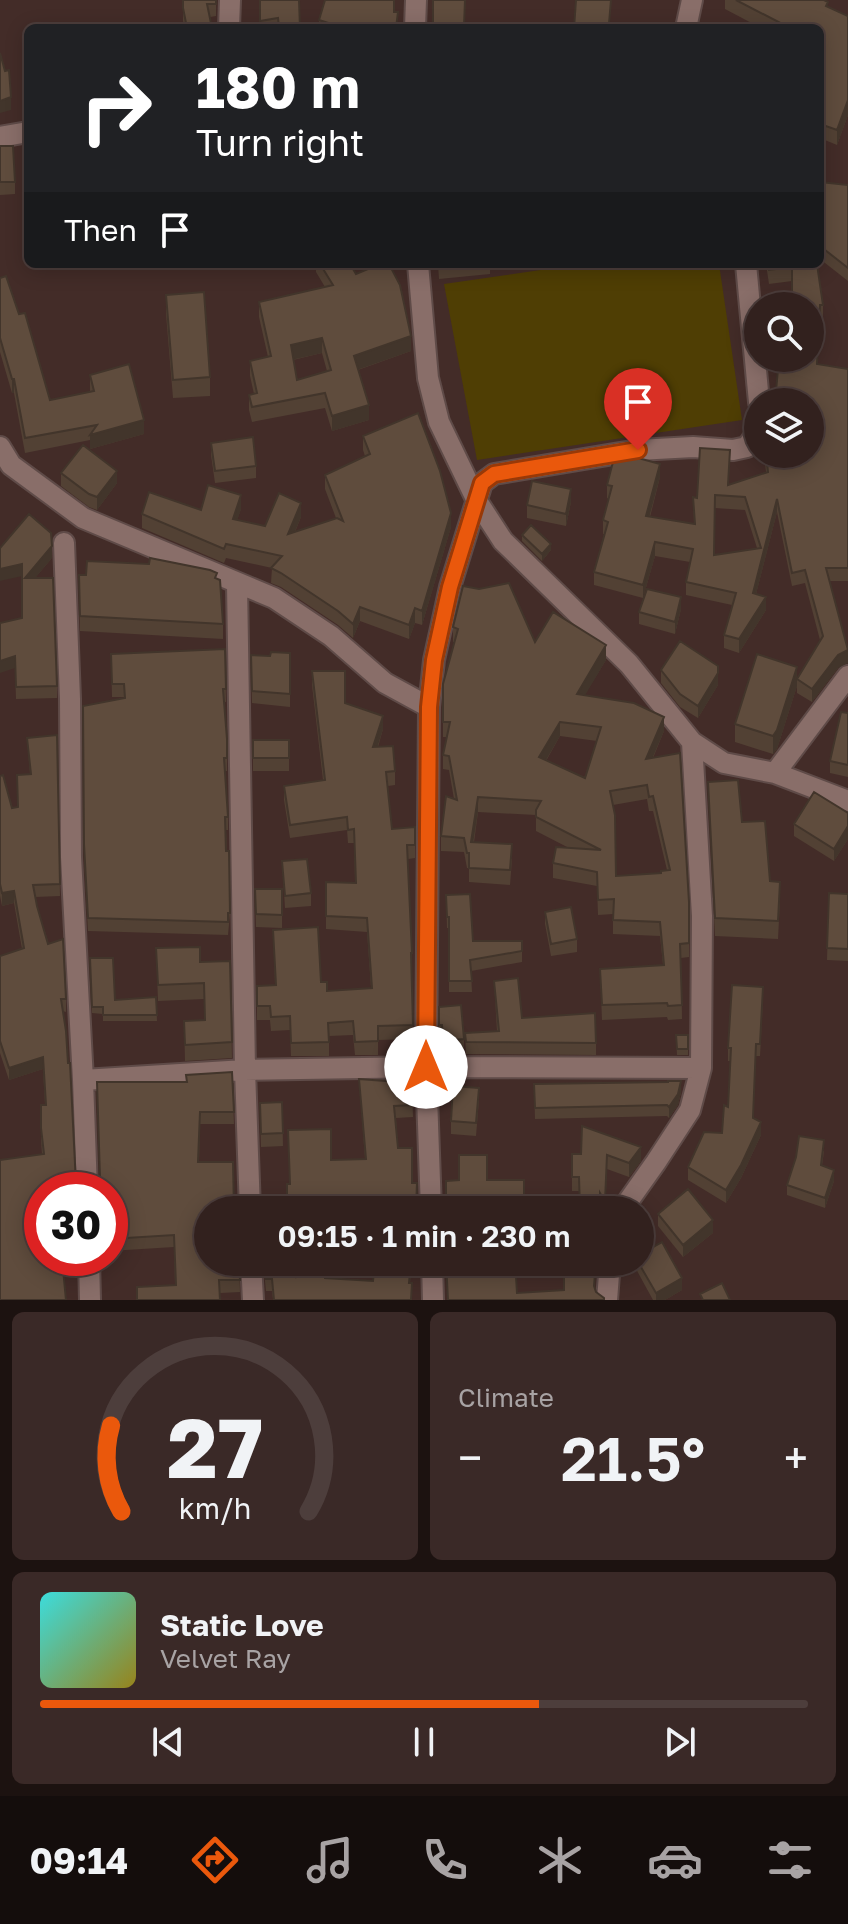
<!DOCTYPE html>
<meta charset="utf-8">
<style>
:root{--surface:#32211e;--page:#3a2927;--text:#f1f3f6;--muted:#a8a3a4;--line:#4d3e3c;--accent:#ea580c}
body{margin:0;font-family:"Golos Text",sans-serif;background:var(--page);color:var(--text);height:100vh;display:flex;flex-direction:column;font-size:30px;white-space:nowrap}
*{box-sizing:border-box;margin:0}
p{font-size:26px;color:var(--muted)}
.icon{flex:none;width:44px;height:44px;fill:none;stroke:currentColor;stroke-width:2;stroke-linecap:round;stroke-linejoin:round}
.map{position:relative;height:1300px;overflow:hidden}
.panel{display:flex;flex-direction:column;gap:12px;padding:12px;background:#1c1210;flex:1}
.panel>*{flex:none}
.guide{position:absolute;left:24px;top:24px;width:800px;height:244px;border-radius:12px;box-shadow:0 4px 20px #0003,0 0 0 2px var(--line);background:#202124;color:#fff;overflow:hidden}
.controls{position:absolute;left:744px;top:292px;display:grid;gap:16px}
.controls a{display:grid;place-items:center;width:80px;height:80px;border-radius:50%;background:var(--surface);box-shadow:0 4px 20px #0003,0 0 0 2px var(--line);font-size:40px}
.speed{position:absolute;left:24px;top:1172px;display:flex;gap:16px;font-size:40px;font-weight:700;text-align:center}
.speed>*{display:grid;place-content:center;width:104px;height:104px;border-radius:50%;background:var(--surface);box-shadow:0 4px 20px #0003,0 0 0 2px var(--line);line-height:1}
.speed .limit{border:12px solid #d22;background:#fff;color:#111}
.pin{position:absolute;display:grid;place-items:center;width:68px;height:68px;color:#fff;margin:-82px -34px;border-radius:50% 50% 50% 0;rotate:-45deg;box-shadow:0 0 8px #0007}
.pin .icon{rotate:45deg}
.me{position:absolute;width:88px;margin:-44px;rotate:0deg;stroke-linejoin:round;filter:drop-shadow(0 0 6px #0008)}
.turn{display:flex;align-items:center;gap:28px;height:168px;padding:0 40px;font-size:36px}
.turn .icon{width:104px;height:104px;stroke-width:2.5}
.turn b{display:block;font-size:56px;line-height:68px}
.then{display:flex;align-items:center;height:76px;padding:0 40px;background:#0003;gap:16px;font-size:30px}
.big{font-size:60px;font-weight:600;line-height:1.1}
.panel .card{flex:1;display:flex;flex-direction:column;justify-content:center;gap:12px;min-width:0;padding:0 28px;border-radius:12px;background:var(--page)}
.panel .dial{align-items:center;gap:0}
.dial svg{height:208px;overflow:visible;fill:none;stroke:var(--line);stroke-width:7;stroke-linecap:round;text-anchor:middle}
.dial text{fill:var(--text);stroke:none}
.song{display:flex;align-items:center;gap:24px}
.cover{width:96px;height:96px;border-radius:12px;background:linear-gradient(135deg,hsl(180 70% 55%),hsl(50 70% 35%))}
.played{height:8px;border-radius:4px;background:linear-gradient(90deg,var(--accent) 65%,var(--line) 65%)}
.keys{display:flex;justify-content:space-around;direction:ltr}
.heat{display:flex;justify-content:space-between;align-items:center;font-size:44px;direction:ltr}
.panel .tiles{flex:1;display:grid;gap:12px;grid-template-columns:1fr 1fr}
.card:last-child{grid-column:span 2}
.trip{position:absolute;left:194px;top:1196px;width:460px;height:80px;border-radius:40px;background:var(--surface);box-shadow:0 4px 20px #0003,0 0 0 2px var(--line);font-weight:600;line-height:80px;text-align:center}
.tab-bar{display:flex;height:128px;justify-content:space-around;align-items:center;background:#140d0c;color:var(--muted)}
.tab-bar .icon{width:56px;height:56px}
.tab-bar .active{color:var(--accent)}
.tab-bar b{font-size:36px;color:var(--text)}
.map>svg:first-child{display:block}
</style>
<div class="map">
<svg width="848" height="1300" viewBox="0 0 848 1300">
<rect width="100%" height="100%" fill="#432c28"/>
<!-- green -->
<path fill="#4f3e04" d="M582,264H719L742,420L477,460L444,284Z"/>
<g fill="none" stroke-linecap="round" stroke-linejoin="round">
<defs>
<path id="street" d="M229,28L230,0
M415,28L416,0
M686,28L692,0
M0,137L28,132
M418,264L428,378L439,422L477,501L503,541L629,664L692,742L724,763L775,773L848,801
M746,264L759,402
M0,447L11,465L83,518L274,598L331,636L385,683L429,707
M64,543L70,699L71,857L83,1080L87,1190
M237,584L245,1070L250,1210
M775,773L848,676
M83,1080L245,1070L426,1067L701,1068
M431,1210L426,1067L429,707L434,660L450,587L482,483L494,474L638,450L693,447L733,450L747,447L758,431
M622,1210L656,1162L690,1110L701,1068L702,916L692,742
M89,1258L90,1300
M251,1262L253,1300
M432,1262L433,1300
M607,1300L610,1262"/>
</defs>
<!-- street casing -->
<use href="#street" stroke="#5f4b48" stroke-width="24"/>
<!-- street -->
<use href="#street" stroke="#896e69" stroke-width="20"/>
</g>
<!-- wall -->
<path fill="#524134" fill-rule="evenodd" d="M183,0H216V16L210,17L212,28H184L183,21Z
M260,0L300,28H260Z
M325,0H395L394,12L397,28H319V20Z
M725,0H824L828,7L848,16V115L837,145L820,138V28H761L725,9Z
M28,66V90L25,79V67Z
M0,146L15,182V194L0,195Z
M820,182L848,185V281L820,259Z
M316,264H350L411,351L358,370L369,420L332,431L325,408L252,422L249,410V395L254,394L250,376V361L268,357L259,317V302L325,287L316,272ZM322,353L327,371L297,380L293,360Z
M438,264H502L490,266V274L439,279Z
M766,264H817L823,305V319L820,318L817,364L848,369V581H830L838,668L812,702L797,693V686L777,749L773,754L735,742V724L797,679L820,640L805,583L792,586L777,512L756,594L766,610L739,653L724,648V635L732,605L686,595V582L690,562L655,556L643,598L594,585V572L604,534H603V520L609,499L607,498V485L660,477L650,517L694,524L693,497L697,498L730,463L728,485L766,472L764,454H810L779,362L770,361V358H810L792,281L769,284ZM715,508L745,510L757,548L714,555Z
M0,278L50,400L90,392V375L144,434L90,449V440L25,453L14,393H12L0,352Z
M166,295L210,377V396L173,398L166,314Z
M363,436L451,527L422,625L415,623L409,639L360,621L353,638L338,625L281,587L271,583L272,568L226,558L224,563L142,528V514L201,510L241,509L237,520L265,526L301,517L295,532L336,518L325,489V475L365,456L363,450Z
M211,443L256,466V478L215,483L211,455Z
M61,473L117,483L97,510L89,507L61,486Z
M571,502L566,526L527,518V505Z
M522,535L551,550L542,561L522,541Z
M52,558L35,578L57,686V698L16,699L15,668L22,618V576Z
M217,579L223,624V639L80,631L79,590Z
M681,609L675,634L639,624V612Z
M453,627L535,642L606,660L584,696L664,731L653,758L689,902V957L681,958L682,1019L668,1020L667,1017L602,1020L600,969L663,965L660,936L613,934V914L598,915L597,886L553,878V863L569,848L536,831V815L478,812L474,842L512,859L510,885L469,882V868H467L464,852L441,851V836L454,799L449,770L443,769V755L447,737H443V722L455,642H453ZM560,736L597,741L585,778L546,761ZM647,799L649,811H653L667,870L661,873L616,876L613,805Z
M225,649L226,702H224L227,739V771H225L228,817V830H226L230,913L228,935L88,931L84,857L83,706L124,698V697H112L111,654Z
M290,653V707L252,703L251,655L270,656Z
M661,670L718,685L698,718L680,707L661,683Z
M312,671L345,703L383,729L378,747L395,771V785L388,786L392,829L415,827V858L408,859L412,953V967H411L413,1039L378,1040V1055H355L353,1035L329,1036V1056H291L290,1030L271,1031L270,1020H257V986L275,985L273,930L321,982L327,991L371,988L367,932L326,929V882L355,883L354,843H348L347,830L290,838L284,800V786L323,780L312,685Z
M848,713V777L830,773V761Z
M57,735L60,896L35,897L37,906L66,999V1012L63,1011L42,1190V1154L41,1140V1105H45L43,1069L9,1080L0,1053V956L22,949L14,903L2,906L0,896V776L12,808L18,807L30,774L27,738Z
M253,740H289V771H253Z
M708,782L742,822L780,900L778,939L715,936Z
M848,813V839L834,861L794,836V824Z
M282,861L311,893V906L285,908Z
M255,889H282V928L256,927Z
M829,893L848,894V961L827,960Z
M446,895L473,941L522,951V962L471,971L472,992H449V928H447Z
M545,912L577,939V952L551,956L545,924Z
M156,948L200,962L230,961L232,1058L185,1061L184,1021L205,1020L204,999L158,1001Z
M90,958L115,1000L156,997L157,1021H103V1014L92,1013Z
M494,981L522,1018L596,1043V1055L466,1054L465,1033L497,1031Z
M763,1000L760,1056H756L753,1119L761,1135L741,1178L726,1203L688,1180V1167L722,1133L728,1107L730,1061H728V1048Z
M439,1007L464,1039V1051L443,1053L442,1038H439Z
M676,1035H688V1055H677Z
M232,1072L234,1124H200L199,1162L208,1210L239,1262L240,1292L220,1293L175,1286L174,1247L110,1251V1190L98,1185L186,1082Z
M359,1079L412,1083L413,1117L396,1118L398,1148L412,1183L416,1210H287V1184H289L331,1160L365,1159Z
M668,1082L681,1092L678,1105L669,1118L667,1116L535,1119L534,1084Z
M479,1100L476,1136L451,1134V1121Z
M282,1102L283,1146L261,1147L260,1103Z
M582,1126L641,1161L629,1177L607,1169L605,1210H602L579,1191H572V1154H581Z
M824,1151L822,1166L834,1181L825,1208L787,1195V1185L796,1157Z
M658,1214L713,1233L683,1257L658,1226Z
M263,1262H294L296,1277L373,1281L375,1262H412L410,1283L412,1300H273L272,1291H266Z
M636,1262H640L682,1290L665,1300H653L636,1269Z"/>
<!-- shaded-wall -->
<path fill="#42352b" d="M11,97V110L0,113V101Z
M848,100V115L837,145V130Z
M411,336V351L354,371V356Z
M322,338V353L291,360V345Z
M12,379H14V393H12Z
M369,405V420L332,431V416Z
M144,420V434L90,449V435Z
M660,464V477L646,529V516Z
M117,471V483L97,510V497Z
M571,489V502L566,526V514Z
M241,495V509L233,534V519Z
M777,499V512L753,606V593Z
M301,503V517L288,548V534Z
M451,513V527L422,625V611Z
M655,542V556L643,598V585Z
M551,544V550L542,561V554Z
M52,546V558L25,590V578Z
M22,564V576L0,581V569Z
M681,597V609L675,634V622Z
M766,597V610L739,653V639Z
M360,607V621L353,638V624Z
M415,608V623L409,639V625Z
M606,645V660L577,709V694Z
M848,650V663L838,668L812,702V689L838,655Z
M15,656V668L0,673V661Z
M797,667V686L777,749L773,754V736Z
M718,673V685L698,718V706Z
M383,716V729L373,761V747Z
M664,717V731L646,773V759Z
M560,722V736L539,772V757Z
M478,797V812L471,856V842Z
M848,826V839L834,861V849Z
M14,891V903L2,906V893Z
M43,1057V1069L9,1080V1068Z
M681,1081V1092L678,1105L669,1118V1107Z
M761,1122V1135L741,1178L726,1203V1190Z
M641,1147V1161L629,1177V1163Z
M834,1170V1181L825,1208V1198Z
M713,1220V1233L683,1257V1245Z
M682,1278V1290L665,1300H656V1293Z"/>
<!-- building -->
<path fill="#5f4c3d" stroke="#42352b" stroke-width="2" fill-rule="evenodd" d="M183,0H216V4H207L212,28H187L183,8Z
M260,0H299L300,28H279L278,18L260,21Z
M325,0H394V12H398L396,28H344L319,20Z
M433,0H465L464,27L521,28H433Z
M576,0H611L609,24L614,25V28H574Z
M736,0H824L828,2L826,6L848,16V100L837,130L820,124V28H790Z
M0,53L5,71L9,70L11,97L0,101Z
M0,146H13L15,182H0Z
M820,182L848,185V268L820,246Z
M320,264H350L356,274L380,264H389L400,285L411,336L354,356L369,405L332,416L325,393L252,407L249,395L257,393L250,361L271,356L259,302L333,285ZM322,338L331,370L297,380L291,345Z
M768,264H817L823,305H820L817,364L848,369V568H826L848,650L838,655L812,689L797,679L823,636L805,570L792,573L777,499L753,593L766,597L739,639L724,635L736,593L686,582L693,549L655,542L643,585L594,572L608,522L603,520L612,486L607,485L615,454L620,453L660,464L646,516L695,524L693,497L697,498L700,448L730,450L728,485L768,472L766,454H810V402H775L779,358H810V306H792V267L769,270ZM715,495L745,497L761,548L714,555Z
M6,276L19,314L25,313L50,400L94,391L90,375L129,364L144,420L90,435L97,425L25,438L14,379H12L0,338V278Z
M204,292L210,377L173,380L166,295Z
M418,413L440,471L451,513L422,611L415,608L409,625L360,607L353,624L338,611L281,573L271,568L282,556L226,544L224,549L142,514L149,492L201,510L208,485L241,495L233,519L265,526L279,493L301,503L288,534L337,518L343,521L325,475L370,454L363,436Z
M253,437L256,466L215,471L211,443Z
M83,445L117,471L97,497L89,494L61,473Z
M532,481L571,489L566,514L527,505Z
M29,514L51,533L52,546L25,578H53L57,686L16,687L15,656L0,661V623L22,618V564L0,569V548Z
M531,525L551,544L542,554L522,535Z
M150,558L210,570L217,573L215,578L220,580L223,624L80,616L79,575H86L87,561L149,564Z
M509,583L535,642L553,612L606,645L577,694L634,703L664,717L646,759L680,753L689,902V943L680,944L682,1005L668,1006L667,1003L602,1005L600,969L664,965L660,922L613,920L614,899L598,900L597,872L553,863L556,847L601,850L536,817V810L541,801L478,797L471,842L512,844L510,870L469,868V853H467L464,838L441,836L446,796L457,800L449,756L443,755L450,722H443V684L458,629L453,627L463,586L479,589ZM560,722L601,727L585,778L539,757ZM647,785L649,797L653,796L670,870L661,871V873L616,876L615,815L610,791Z
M647,589L681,597L675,622L639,612Z
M680,641L718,666V673L698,706L680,694L661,670Z
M225,649L226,689H223L227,739V758H224L228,817H225L226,851H229L230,913H228V922L88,918L84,844L83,706L125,698L124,684H112L111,654Z
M271,652L290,653V694L252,691L251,655L270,656Z
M757,654L797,667L777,730L773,736L735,724Z
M312,671H345V703L383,716L373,747L393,746L395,771L386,772L392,829L415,827V845H407L412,953H411L413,1025L378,1026V1041L355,1042L353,1021L328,1023L329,1042L291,1043L290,1016L271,1017L270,1006H257V986L276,985L273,930L318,927L321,982H327V991L372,988L367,918L326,916V882L356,883L354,829L348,830L347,817L290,825L284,786L325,780Z
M841,712L848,713V765L830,761Z
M57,735L60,884L33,885L37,906L48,944L63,939L66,999H61L66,1031L68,1063H70L76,1184L84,1190H42V1258H62L66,1300H0V1160L44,1154L41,1128V1105H46L43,1057L9,1068L0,1041V956L24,948L14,891L2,893L0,884V776L3,775L12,808L18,807L17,775L31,774L27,738Z
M253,740H289V758H253Z
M738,780L742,822L765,821L770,881L780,882L778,921L715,918L708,782Z
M814,792L848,813V826L834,849L794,824Z
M307,859L311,893L285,896L282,861Z
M255,889H282V915L256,914Z
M829,893L848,894V949L827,948Z
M470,894L473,941H522V951L470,960L472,981H449V917H447L446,895Z
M571,907L577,939L551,944L545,912Z
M200,947V962L230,961L232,1042L185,1045L184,1021L205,1020L204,983L158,985L156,948Z
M90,958H113L115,1000L156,997L157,1015H103V1007H92Z
M518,978L522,1018L595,1013L596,1043L466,1042L465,1033L499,1031L494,981Z
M732,985L763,987L760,1044H756L753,1118L761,1122L741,1165L726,1190L688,1167L704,1132L722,1133L724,1105L728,1107L731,1048H728Z
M461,1005L464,1039L443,1041L442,1025H439V1007Z
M676,1035H688V1049H677Z
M232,1072L234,1112H200L198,1162H233L234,1210H208V1262H239L240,1280H219L220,1300H137V1287L176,1285L174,1235L110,1239V1190H89L98,1185L100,1178L97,1082H187L186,1075Z
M359,1079L412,1083L413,1105L394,1106L398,1148H412V1183H417L416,1210H334V1204L287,1206V1184H290L288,1130L331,1129V1160L366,1159Z
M668,1081H681L678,1094L669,1107L667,1105L535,1108L534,1084L668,1082Z
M453,1086L479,1088L476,1123L451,1121Z
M282,1102L283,1133L261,1134L260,1103Z
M582,1126L641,1147L629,1163L607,1155L605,1202L600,1193V1210H580L579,1177H572V1154H581Z
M799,1136L824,1140L821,1165L834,1170L825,1198L787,1185L796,1157Z
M459,1155H487V1180H524V1210H446V1181L459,1180Z
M688,1189L713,1220L683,1245L658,1214Z
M662,1242L682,1278L656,1293L638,1262H640V1254Z
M264,1262H294L296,1277L325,1273V1278L373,1281L375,1262H411L409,1283H412L411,1300H274L272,1279H266Z
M446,1262H475V1277L516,1276L517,1293L564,1290V1262H596L594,1286L596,1292L604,1298V1300H448Z
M722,1283L730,1300H703L700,1294Z"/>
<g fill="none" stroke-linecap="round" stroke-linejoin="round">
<defs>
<path id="route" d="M426,1067L429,707L434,660L450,587L482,483L494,474L638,450"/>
</defs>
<!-- route casing -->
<use href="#route" stroke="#983908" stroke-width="20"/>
<!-- route -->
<use href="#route" stroke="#ea580c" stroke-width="14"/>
</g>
</svg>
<div class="controls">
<a><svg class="icon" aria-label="search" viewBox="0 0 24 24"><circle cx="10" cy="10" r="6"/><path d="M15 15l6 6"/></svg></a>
<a><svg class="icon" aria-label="layers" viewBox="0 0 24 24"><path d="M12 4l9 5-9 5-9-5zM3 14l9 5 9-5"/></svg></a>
</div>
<div class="speed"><div class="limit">30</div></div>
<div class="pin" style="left:638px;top:450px;background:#d93025"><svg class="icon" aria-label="arrive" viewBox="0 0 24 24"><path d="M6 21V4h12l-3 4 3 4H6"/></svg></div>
<svg class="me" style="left:426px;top:1067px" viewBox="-20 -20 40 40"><circle r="19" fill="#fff"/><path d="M0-13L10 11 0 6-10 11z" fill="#ea580c"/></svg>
<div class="trip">09:15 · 1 min · 230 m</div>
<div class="guide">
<div class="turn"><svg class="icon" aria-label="right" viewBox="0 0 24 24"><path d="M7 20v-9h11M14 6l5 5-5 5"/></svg><div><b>180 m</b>Turn right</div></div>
<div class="then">Then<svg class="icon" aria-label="arrive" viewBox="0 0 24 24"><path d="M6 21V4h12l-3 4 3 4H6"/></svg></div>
</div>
</div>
<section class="panel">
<div class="tiles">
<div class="card dial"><svg viewBox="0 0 100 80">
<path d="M14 69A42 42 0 1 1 86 69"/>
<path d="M14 69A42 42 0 0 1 10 36" stroke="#ea580c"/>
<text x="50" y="56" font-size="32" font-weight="700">27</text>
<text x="50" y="72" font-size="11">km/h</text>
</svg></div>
<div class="card"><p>Climate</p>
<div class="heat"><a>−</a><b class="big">21.5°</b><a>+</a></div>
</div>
<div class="card">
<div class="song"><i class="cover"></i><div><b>Static Love</b><p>Velvet Ray</p></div></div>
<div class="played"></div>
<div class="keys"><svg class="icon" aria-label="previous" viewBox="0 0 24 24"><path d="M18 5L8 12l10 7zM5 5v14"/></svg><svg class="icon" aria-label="pause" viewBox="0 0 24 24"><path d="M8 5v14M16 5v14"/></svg><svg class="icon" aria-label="next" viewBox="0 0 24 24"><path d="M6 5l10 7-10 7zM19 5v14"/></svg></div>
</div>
</div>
</section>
<nav class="tab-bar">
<b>09:14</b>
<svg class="icon active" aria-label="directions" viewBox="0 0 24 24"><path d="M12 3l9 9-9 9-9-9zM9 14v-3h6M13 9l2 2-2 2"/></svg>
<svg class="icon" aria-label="music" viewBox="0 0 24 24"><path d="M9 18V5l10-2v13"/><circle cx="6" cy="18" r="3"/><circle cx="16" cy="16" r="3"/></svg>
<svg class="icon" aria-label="phone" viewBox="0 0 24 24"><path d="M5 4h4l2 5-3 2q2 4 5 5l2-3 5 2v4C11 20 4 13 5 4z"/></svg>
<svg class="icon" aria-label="climate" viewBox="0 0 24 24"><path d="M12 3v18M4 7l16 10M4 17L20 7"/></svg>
<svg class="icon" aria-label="car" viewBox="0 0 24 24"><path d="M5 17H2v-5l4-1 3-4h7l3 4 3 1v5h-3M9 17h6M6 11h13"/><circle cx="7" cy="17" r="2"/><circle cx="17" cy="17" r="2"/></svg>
<svg class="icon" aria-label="filters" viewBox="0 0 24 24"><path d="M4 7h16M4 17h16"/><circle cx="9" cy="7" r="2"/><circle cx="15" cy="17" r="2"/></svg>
</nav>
